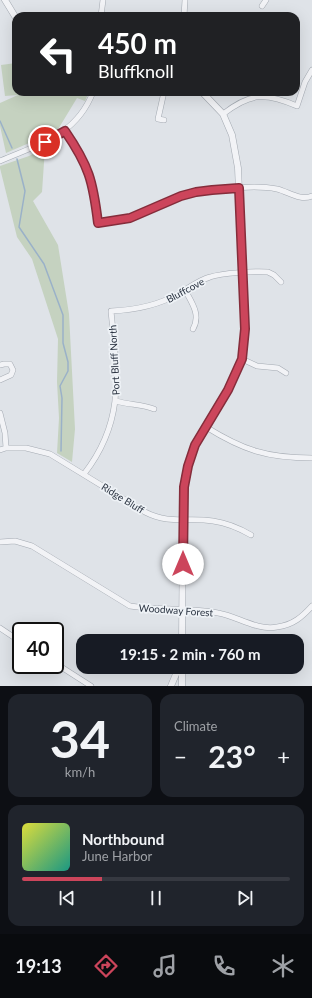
<!DOCTYPE html>
<meta charset="utf-8">
<style>
:root{--surface:#171b24;--page:#20242c;--text:#f1f3f6;--muted:#9ea1a6;--line:#363941;--accent:#cc455b}
body{margin:0;font-family:Lato,sans-serif;background:var(--page);color:var(--text);height:100vh;display:flex;flex-direction:column;font-size:15px;white-space:nowrap}
*{box-sizing:border-box;margin:0}
p{font-size:13px;color:var(--muted)}
.icon{flex:none;width:22px;height:22px;fill:none;stroke:currentColor;stroke-width:2;stroke-linecap:round;stroke-linejoin:round}
.map{position:relative;height:686px;overflow:hidden}
.details{display:flex;flex-direction:column;gap:8px;padding:8px;background:#0d0f14;flex:1}
.details>*{flex:none}
.guide{position:absolute;left:12px;top:12px;width:288px;height:84px;border-radius:12px;box-shadow:0 4px 16px #0002;background:#202124;color:#fff;overflow:hidden}
.speed{position:absolute;left:12px;top:622px;display:flex;gap:8px;font-size:20px;font-weight:700;text-align:center}
.speed>*{display:grid;place-content:center;width:52px;height:52px;border-radius:50%;background:var(--surface);box-shadow:0 4px 16px #0002;line-height:1}
.speed .limit{border:2px solid #111;border-radius:6px;background:#fff;color:#111}
.pin{position:absolute;display:grid;place-items:center;width:34px;height:34px;color:#fff;margin:-17px;border:2px solid #fff;border-radius:50%;box-shadow:0 1px 4px #0007}
.me{position:absolute;width:44px;margin:-22px;rotate:0deg;stroke-linejoin:round;filter:drop-shadow(0 0 3px #0008)}
.turn{display:flex;align-items:center;gap:14px;height:84px;padding:0 20px;font-size:18px}
.turn .icon{width:52px;height:52px;stroke-width:2.5}
.turn b{display:block;font-size:28px;line-height:34px}
.big{font-size:30px;font-weight:700;line-height:1.1}
.details .card{flex:1;display:flex;flex-direction:column;justify-content:center;gap:6px;min-width:0;padding:0 14px;border-radius:12px;background:var(--page)}
.details .dial{align-items:center;gap:0}
.dial b{font-size:52px;line-height:1}
.song{display:flex;align-items:center;gap:12px}
.cover{width:48px;height:48px;border-radius:6px;background:linear-gradient(135deg,hsl(60 70% 55%),hsl(170 70% 35%))}
.played{height:4px;border-radius:2px;background:linear-gradient(90deg,var(--accent) 30%,var(--line) 30%)}
.keys{display:flex;justify-content:space-around;direction:ltr}
.heat{display:flex;justify-content:space-between;align-items:center;font-size:22px;direction:ltr}
.details .tiles{flex:1;display:grid;gap:8px;grid-template-columns:1fr 1fr}
.card:last-child{grid-column:span 2}
.trip{position:absolute;left:76px;top:634px;width:228px;height:40px;border-radius:12px;background:var(--surface);box-shadow:0 4px 16px #0002;font-weight:700;line-height:40px;text-align:center}
.tab-bar{display:flex;height:64px;justify-content:space-around;align-items:center;background:#090b0e;color:var(--muted)}
.tab-bar .icon{width:28px;height:28px}
.tab-bar .active{color:var(--accent)}
.tab-bar b{font-size:18px;color:var(--text)}
.map>svg:first-child{display:block}
</style>
<div class="map">
<svg width="312" height="686" viewBox="0 0 312 686">
<rect width="100%" height="100%" fill="#dfe3e8"/>
<!-- green -->
<path fill="#c5d2c0" d="M16,63V92H89L85,101L77,98L57,131L6,153L0,126V103L18,95L5,96L1,65Z
M45,148L42,192L33,201L58,245L69,314L75,429L72,462L57,453L59,418L57,382L58,339L32,259L17,237L0,168V166L29,156Z"/>
<g fill="none" stroke-linecap="round" stroke-linejoin="round">
<!-- stream -->
<path stroke="#9ab1c8" stroke-width="1.5" d="M0,121L12,148
M17,159L25,191L19,227L44,264L63,315V343L68,362V371L60,386L62,398L61,451"/>
<defs>
<path id="minor" d="M262,6L266,0
M101,16L103,0
M184,16L185,0
M164,92L158,119L164,120
M223,114C250,93 265,92 297,106L305,82L312,70
M65,131C89,166 93,182 98,223C109,222 121,221 131,217C159,208 183,192 213,190C233,188 257,185 277,189C289,192 300,201 312,196
M0,161C39,144 76,136 93,92
M185,290C192,303 201,315 193,329
M242,359L257,366L278,368L286,373
M0,365L4,364H10L13,370L11,375L0,380
M116,401C129,405 142,404 154,409
M0,413L5,433L6,448
M206,427C243,450 267,458 312,458
M0,450L6,448H26L50,454L145,512C170,525 187,517 213,521C227,523 239,528 251,535
M84,474C126,420 117,373 111,311C135,310 157,306 178,294C189,288 199,280 210,277C222,273 255,271 268,272L274,275L281,282
M0,542L15,541L32,546L130,606C159,611 189,607 218,613C237,616 257,631 277,627C293,625 302,617 312,606
M0,628L21,642
M55,663L91,686"/>
<path id="tertiary" d="M5,0L16,18
M182,641L183,520L185,476L191,455L195,445L228,390L242,359L245,329L238,168L232,135L223,114L202,92
M182,667V686
M171,686L179,667"/>
</defs>
<!-- minor casing -->
<use href="#minor" stroke="#a4aab2" stroke-width="6"/>
<!-- tertiary casing -->
<use href="#tertiary" stroke="#a4aab2" stroke-width="7"/>
<!-- minor -->
<use href="#minor" stroke="#f2f3f6" stroke-width="5"/>
<!-- tertiary -->
<use href="#tertiary" stroke="#f2f3f6" stroke-width="6"/>
</g>
<g fill="none" stroke-linecap="round" stroke-linejoin="round">
<defs>
<path id="route" d="M45,142L65,131C89,166 93,181 98,223L130,218L181,196L196,192L212,190L239,188L245,329L242,359L228,390L195,445L188,466L184,487L183,564"/>
</defs>
<!-- route casing -->
<use href="#route" stroke="#852d3b" stroke-width="10"/>
<!-- route -->
<use href="#route" stroke="#cc455b" stroke-width="7"/>
</g>
<g text-anchor="middle" dominant-baseline="central" stroke-width="3.5" stroke-linejoin="round" paint-order="stroke">
<!-- street labels -->
<g font-size="10" fill="#28313f" stroke="#eef2f6">
<text transform="translate(185 290) rotate(-28)">Bluffcove</text>
<text transform="translate(114 360) rotate(-93)">Port Bluff North</text>
<text transform="translate(123 498) rotate(32)">Ridge Bluff</text>
<text transform="translate(176 610) rotate(4)">Woodway Forest</text>
</g>
</g>
</svg>
<div class="speed"><div class="limit">40</div></div>
<div class="pin" style="left:45px;top:142px;background:#d93025"><svg class="icon" aria-label="arrive" viewBox="0 0 24 24"><path d="M6 21V4h12l-3 4 3 4H6"/></svg></div>
<svg class="me" style="left:183px;top:564px" viewBox="-20 -20 40 40"><circle r="19" fill="#fff"/><path d="M0-13L10 11 0 6-10 11z" fill="#cc455b"/></svg>
<div class="trip">19:15 · 2 min · 760 m</div>
<div class="guide">
<div class="turn"><svg class="icon" aria-label="left" viewBox="0 0 24 24"><path d="M17 20v-9H6M10 6l-5 5 5 5"/></svg><div><b>450 m</b>Bluffknoll</div></div>
</div>
</div>
<section class="details">
<div class="tiles">
<div class="card dial"><b>34</b><p>km/h</p></div>
<div class="card"><p>Climate</p>
<div class="heat"><a>−</a><b class="big">23°</b><a>+</a></div>
</div>
<div class="card">
<div class="song"><i class="cover"></i><div><b>Northbound</b><p>June Harbor</p></div></div>
<div class="played"></div>
<div class="keys"><svg class="icon" aria-label="previous" viewBox="0 0 24 24"><path d="M18 5L8 12l10 7zM5 5v14"/></svg><svg class="icon" aria-label="pause" viewBox="0 0 24 24"><path d="M8 5v14M16 5v14"/></svg><svg class="icon" aria-label="next" viewBox="0 0 24 24"><path d="M6 5l10 7-10 7zM19 5v14"/></svg></div>
</div>
</div>
</section>
<nav class="tab-bar">
<b>19:13</b>
<svg class="icon active" aria-label="directions" viewBox="0 0 24 24"><path d="M12 3l9 9-9 9-9-9zM9 14v-3h6M13 9l2 2-2 2"/></svg>
<svg class="icon" aria-label="music" viewBox="0 0 24 24"><path d="M9 18V5l10-2v13"/><circle cx="6" cy="18" r="3"/><circle cx="16" cy="16" r="3"/></svg>
<svg class="icon" aria-label="phone" viewBox="0 0 24 24"><path d="M5 4h4l2 5-3 2q2 4 5 5l2-3 5 2v4C11 20 4 13 5 4z"/></svg>
<svg class="icon" aria-label="climate" viewBox="0 0 24 24"><path d="M12 3v18M4 7l16 10M4 17L20 7"/></svg>
</nav>
